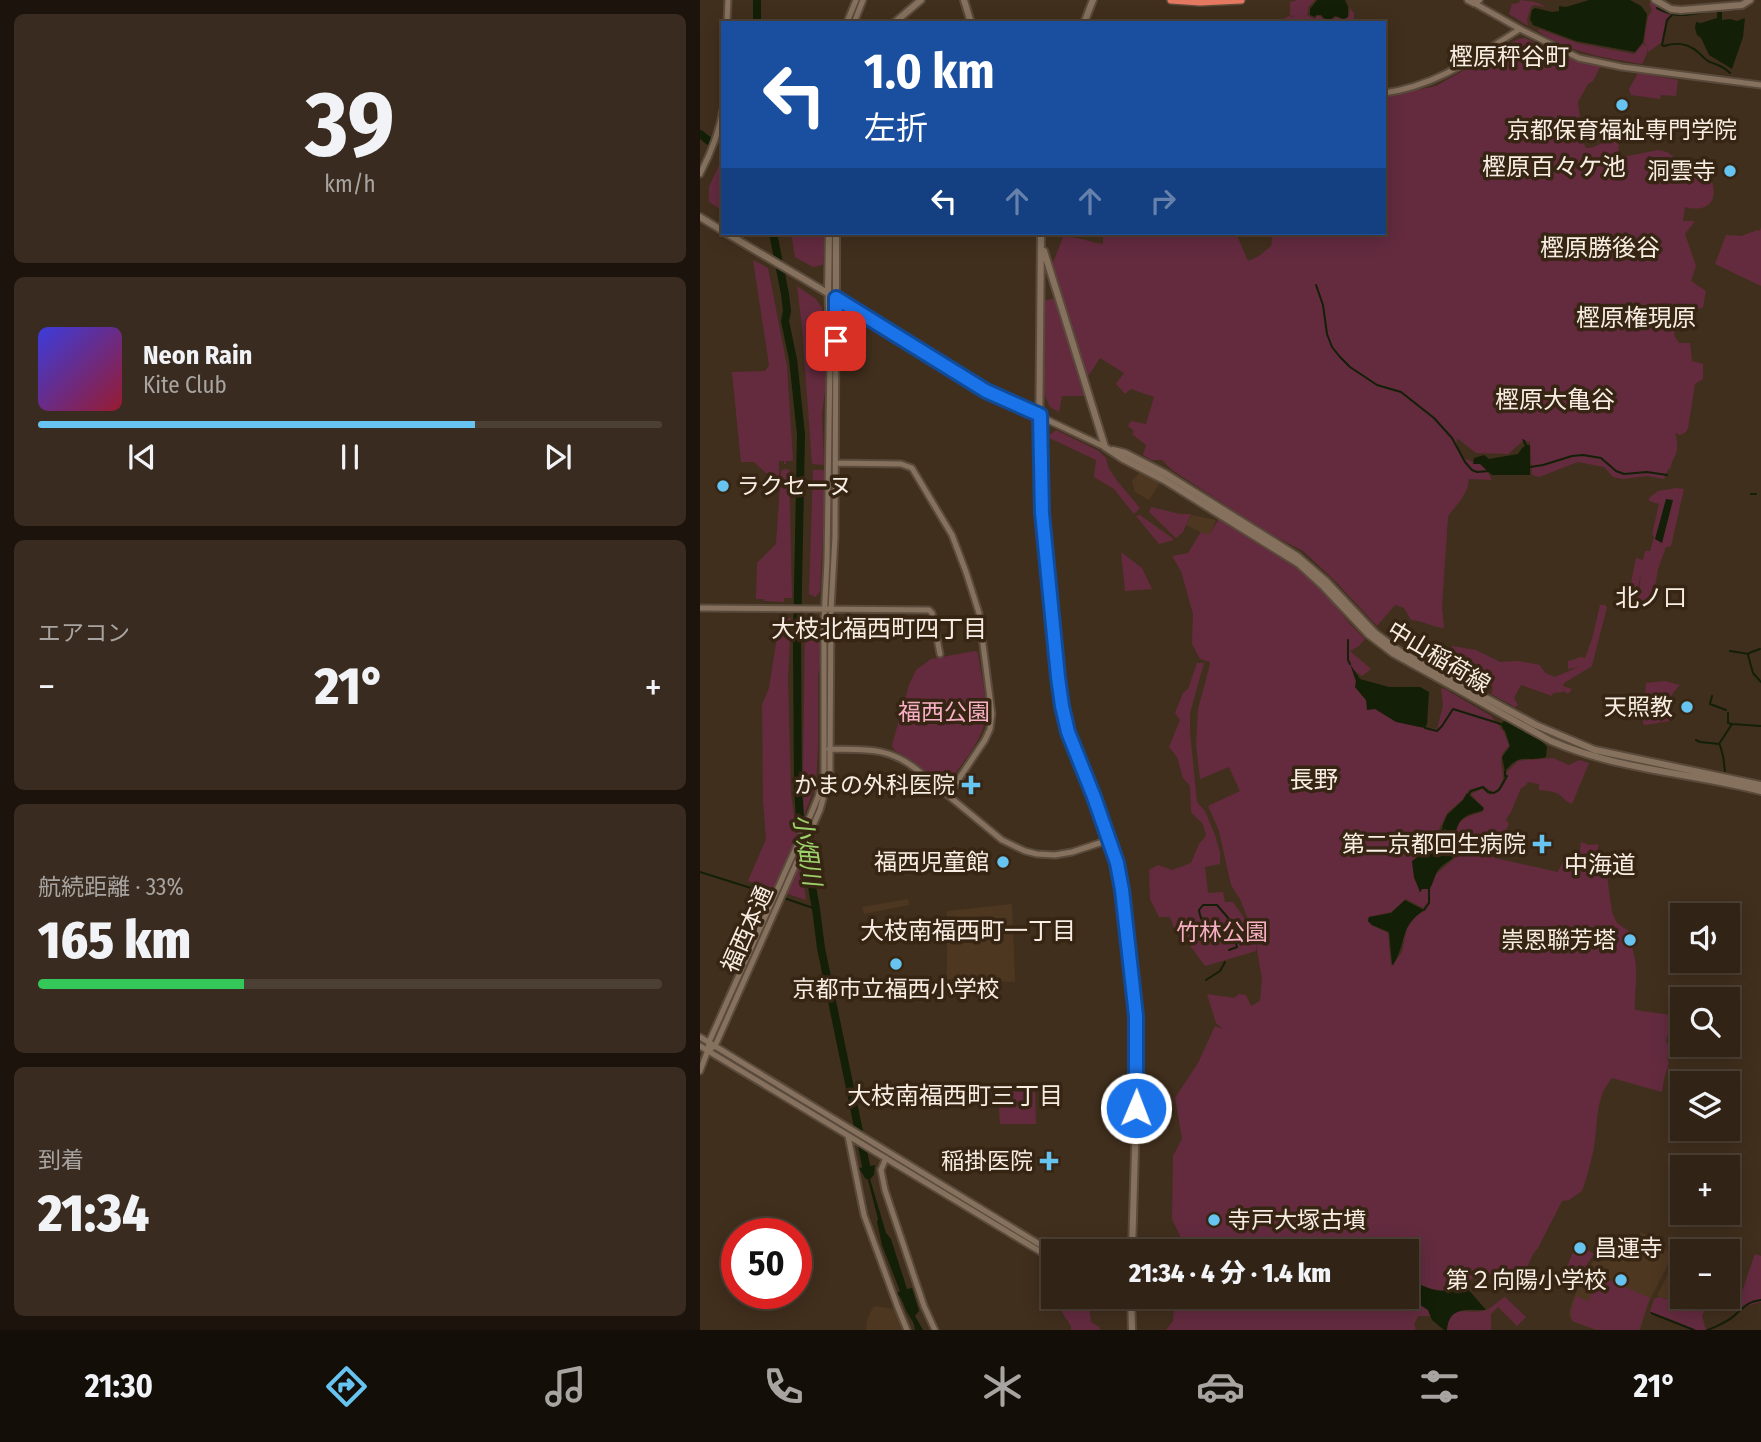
<!DOCTYPE html>
<html lang="ja">
<meta charset="utf-8">
<style>
:root{--surface:#312316;--page:#392b1f;--text:#f1f3f6;--muted:#a8a4a1;--line:#4c4035;--accent:#67c4f0}
body{margin:0;font-family:"Fira Sans Condensed","Noto Sans JP",sans-serif;background:var(--page);color:var(--text);height:100vh;display:flex;flex-direction:column;font-size:26px;white-space:nowrap}
*{box-sizing:border-box;margin:0}
p{font-size:23px;color:var(--muted)}
.icon{flex:none;width:38px;height:38px;fill:none;stroke:currentColor;stroke-width:2;stroke-linecap:round;stroke-linejoin:round}
.map{position:relative;flex:1;overflow:hidden}
.side{display:flex;flex-direction:column;gap:14px;padding:14px;background:#1b130c;width:700px}
.side>*{flex:none}
.banner{position:absolute;left:21px;top:21px;width:665px;height:214px;border-radius:0px;box-shadow:0 4px 18px #0003,0 0 0 2px var(--line);background:#1a4fa0;color:#fff;overflow:hidden}
.controls{position:absolute;left:970px;top:903px;display:grid;gap:14px}
.controls a{display:grid;place-items:center;width:70px;height:70px;border-radius:0px;background:var(--surface);box-shadow:0 4px 18px #0003,0 0 0 2px var(--line);font-size:35px}
.speed{position:absolute;left:21px;top:1218px;display:flex;gap:14px;font-size:35px;font-weight:700;text-align:center}
.speed>*{display:grid;place-content:center;width:91px;height:91px;border-radius:50%;background:var(--surface);box-shadow:0 4px 18px #0003,0 0 0 2px var(--line);line-height:1}
.speed .limit{border:10px solid #d22;background:#fff;color:#111}
.pin{position:absolute;display:grid;place-items:center;width:60px;height:60px;color:#fff;margin:-30px;border-radius:14px;box-shadow:0 4px 10px #0006}
.me{position:absolute;width:77px;margin:-38px;rotate:1deg;stroke-linejoin:round;filter:drop-shadow(0 0 5px #0008)}
.turn{display:flex;align-items:center;gap:24px;height:147px;padding:0 28px;font-size:32px}
.turn .icon{width:91px;height:91px;stroke-width:2.5}
.turn b{display:block;font-size:49px;line-height:60px}
.lanes{display:flex;align-items:center;height:66px;padding:0 28px;background:#0003;justify-content:center;gap:35px;direction:ltr}
.lanes .off{opacity:.35}
.big{font-size:52px;font-weight:800;line-height:1.1}
.side .tile{flex:1;display:flex;flex-direction:column;justify-content:center;gap:10px;min-width:0;padding:0 24px;border-radius:10px;background:var(--page)}
.side .dial{align-items:center;gap:0}
.dial b{font-size:91px;line-height:1}
.song{display:flex;align-items:center;gap:21px}
.cover{width:84px;height:84px;border-radius:10px;background:linear-gradient(135deg,hsl(240 70% 55%),hsl(350 70% 35%))}
.played{height:7px;border-radius:4px;background:linear-gradient(90deg,var(--accent) 70%,var(--line) 70%)}
.keys{display:flex;justify-content:space-around;direction:ltr}
.heat{display:flex;justify-content:space-between;align-items:center;font-size:38px;direction:ltr}
.charge{height:10px;border-radius:5px;background:linear-gradient(90deg,#34c759 33%,var(--line) 0)}
.trip{position:absolute;left:341px;top:1239px;width:378px;height:70px;border-radius:0px;background:var(--surface);box-shadow:0 4px 18px #0003,0 0 0 2px var(--line);font-weight:800;line-height:70px;text-align:center}
.menu{display:flex;height:112px;justify-content:space-around;align-items:center;background:#140e09;color:var(--muted)}
.menu .icon{width:49px;height:49px}
.menu .on{color:var(--accent)}
.menu b{font-size:32px;color:var(--text)}
main{display:flex;flex:1;min-height:0}
.map>svg:first-child{display:block}
</style>
<main>
<section class="side">
<div class="tile dial"><b>39</b><p>km/h</p></div>
<div class="tile">
<div class="song"><i class="cover"></i><div><b>Neon Rain</b><p>Kite Club</p></div></div>
<div class="played"></div>
<div class="keys"><svg class="icon" aria-label="previous" viewBox="0 0 24 24"><path d="M18 5L8 12l10 7zM5 5v14"/></svg><svg class="icon" aria-label="pause" viewBox="0 0 24 24"><path d="M8 5v14M16 5v14"/></svg><svg class="icon" aria-label="next" viewBox="0 0 24 24"><path d="M6 5l10 7-10 7zM19 5v14"/></svg></div>
</div>
<div class="tile"><p>エアコン</p>
<div class="heat"><a>−</a><b class="big">21°</b><a>+</a></div>
</div>
<div class="tile"><p>航続距離 · 33%</p><b class="big">165 km</b><div class="charge"></div></div>
<div class="tile"><p>到着</p><b class="big">21:34</b></div>
</section>
<div class="map">
<svg width="1061" height="1330" viewBox="0 0 1061 1330">
<rect width="100%" height="100%" fill="#412f1d"/>
<!-- built -->
<path fill="#4e3720" d="M440,472L460,483L449,500L435,492L432,481Z
M491,515L516,520L509,536L486,525Z
M208,899L209,905L164,914L162,907Z
M312,904L315,982L247,979V911Z
M941,1232L973,1254L948,1304L940,1330H896L872,1321L869,1315L871,1305L883,1277L893,1262L913,1236L932,1247Z
M977,1256L982,1258V1297H1002L1000,1307L957,1296Z
M176,1306L193,1309L196,1312L203,1330H166L167,1320L173,1307Z"/>
<!-- green -->
<path fill="#642b3f" d="M597,0H615L609,6L607,15L615,19L617,16H620L623,19L631,21L636,17L644,20L649,16L650,8L654,13V21L653,23H575L589,16L595,18L590,15V2Z
M820,0L835,2L847,7L834,5L831,7L827,20L828,26L809,14L812,4L819,3Z
M952,1L967,9L973,16L966,21L964,41L948,52L947,48V53L942,64C906,58 869,53 838,31L839,29L877,43L934,54L943,44L947,47L944,43L948,17L952,10L949,4Z
M825,38L858,54L900,67L893,81L888,84L878,102L883,141L886,148C897,148 908,140 913,132L919,138L918,158L958,150L967,152L981,162L998,165L996,164L998,162L1012,163V167H1006H1008V178L1011,179C1020,202 1006,213 985,207L983,221H995L985,234L996,266L991,281L1006,291L1003,307C986,315 980,316 974,335L979,343H990L992,361L1003,364V379L995,384L988,428L986,432L980,435L975,433C977,439 978,448 976,454C974,460 971,461 971,467L968,470L964,479L947,476L923,479L913,477L904,467L878,462L839,477L832,475L830,442L823,441L808,454L776,453L757,438L756,447L765,459L780,464L787,471L792,480L769,479L767,489L761,500L748,516L742,607L744,628C732,627 724,621 711,620L704,608L695,605L677,626L633,579L603,551L563,530L472,470L462,460H451L443,455L446,445L432,434L434,431L428,426L431,421L446,424L454,397L431,389L425,394L416,384L424,373L400,358L389,375L382,373L386,388V396H362L359,412L350,407L344,394V301L359,297L352,265L363,237C377,236 389,242 403,244V237L399,233H536L548,261L559,256L571,246L573,233H684V97L736,86L818,39Z
M938,73L978,80L976,96L961,95L960,99L931,95L929,89Z
M22,158H23V211L9,202V187Z
M1061,227V286L1015,264L1026,235L1041,236L1058,230L1060,231Z
M91,233H125L123,265L113,267L95,257Z
M53,260L68,268L87,366L93,461H86V464H84V461H79V485L54,462H41L32,372L65,371L69,365Z
M97,286L116,299L122,308L125,364V392L122,414L124,465L112,464L102,327Z
M356,430L399,451L406,458L409,469L418,482L440,508L434,514L414,489L394,477L396,460L347,437Z
M84,469L89,470L92,598H84V602L64,601V599H56L57,563L76,544L81,471Z
M113,470H126L120,592L115,597L109,594Z
M976,488L984,489L971,546L966,547L958,569L952,604L938,600L941,573L936,598L928,597L936,558L943,560L945,551H950L954,537L952,534L959,504L949,501V498L958,491Z
M451,507L480,514H491L483,532L476,538L449,512Z
M440,515L471,537L474,540L459,544L436,516Z
M519,519L597,567L626,594L650,624L665,639L659,646L650,651L671,669L662,676L652,669L656,681L655,687C678,716 700,726 737,729L743,706L741,688L745,689L791,716L804,732L809,746C807,748 803,752 802,755C798,769 811,780 793,792L783,786L769,790L762,800L747,813L734,840L724,852L712,861L714,878L719,889V892L720,893L722,889H728V902L723,908L706,899L691,912L669,917L667,920L671,925L688,933L691,965L692,966L702,952L707,928L715,917L724,911L730,902V890L736,874L755,858L756,847L737,839L744,830L754,835C756,832 757,828 758,825C763,816 774,815 782,812L784,809L771,794L782,789L790,795C802,791 806,784 807,772L818,761L826,760L853,758L869,765L879,760L889,763L872,804C866,801 864,799 860,795C855,791 846,791 839,790V784L828,782L825,786L821,788L811,812L806,819L809,824L800,841L788,854L795,858L858,872L866,855L879,857L881,842L889,845L898,844L899,860L905,862L912,912L917,923L933,934C929,947 936,955 936,968C937,983 934,995 935,1010L978,1016L980,1028L978,1030L969,1031L966,1041L971,1048L967,1058L969,1063L964,1079L962,1092L912,1078C895,1097 898,1123 894,1147C891,1162 887,1177 882,1191L869,1200L862,1201L838,1248L833,1254L824,1274L808,1281L785,1272L777,1275L753,1292L732,1289L721,1285L707,1273V1251H478L480,1236L472,1219L473,1156L482,1139L475,1098L498,1063L515,1026L523,1029L516,1023L507,994L534,998L539,994L546,995L551,1006L560,1001L562,979L556,944V951L505,966L486,940L474,928L470,917H459L450,899L449,870L458,865L472,870L491,863L499,844L506,836L503,824L491,812L490,786L483,778L477,757L469,747L480,720L475,713L483,693L488,689L497,663H504L490,713V733L497,802L505,811L515,835L520,853V864L505,867L508,893L523,892L525,902H533L552,929L540,899L531,885L519,831L508,806L540,791L529,767L500,779L496,745L498,709L510,664V662L500,659L492,644L493,614L481,571L472,556L488,553L501,532L509,535Z
M421,552L442,568L452,589L425,591Z
M900,605H905L907,607L892,666L864,683L863,686L872,689L868,694L861,689L864,692L853,693L852,696L821,685L814,698L818,705L815,707L791,694L793,688C780,667 771,666 753,653L752,646L776,650L800,662L818,661L840,665L845,673L855,677L878,667L868,669V661L876,659L879,657L885,658L892,639Z
M80,618H91L88,678L91,794L106,900L48,881L66,839L63,801L62,705L69,688Z
M105,618H113L119,628L120,661L118,677V747L116,784L104,815L103,788Z
M275,651L278,653C281,677 291,708 282,731C274,751 257,770 245,788L214,762L194,750L192,745L209,685L216,670L231,659Z
M741,655C758,661 773,663 781,682C766,686 747,673 737,663L738,656Z
M965,681L980,685C967,697 970,704 969,721L945,725L943,724L946,683Z
M298,1087L335,1088L336,1124H300Z
M881,1246L894,1254L881,1273L877,1276L866,1269L873,1252L877,1253Z
M1055,1254L1061,1256V1302L1046,1306L1037,1313L1036,1309Z
M900,1276L950,1298L939,1330H897L872,1321L871,1311L876,1296L888,1301Z
M352,1279L354,1297H379L391,1305L390,1313L391,1322L399,1327L400,1330H371V1326L360,1309L340,1310L344,1287Z
M707,1287L710,1290L715,1302C722,1307 728,1307 731,1316H718L714,1325L716,1328L715,1330H466L473,1321L475,1297H707Z
M805,1297L826,1317L817,1326L798,1307L791,1314V1330H747C749,1301 769,1316 786,1310C792,1308 799,1300 805,1297Z
M959,1297L987,1304L990,1297H1001L999,1306H998L1001,1308L1003,1297H1011L1002,1316L1006,1330H992L955,1314L949,1315L954,1299Z"/>
<!-- water -->
<path fill="#131f07" d="M617,0H645L648,6V17L644,19L635,16L631,19H625L621,15H616L615,17L610,15V9Z
M889,0H930L941,6L947,14L943,42L935,52L876,41L833,25L830,19L832,10L835,8L852,12L859,11V6L866,7Z
M1017,12H1022V20L1030,19L1037,21L1045,18L1043,37L1032,69L1009,55L1001,38L997,35L995,28L996,22L1001,23L1017,18Z
M822,439L825,440L827,445H830V475H792L780,464H773L774,458L784,455L789,459L818,454L822,448L825,446Z
M966,499L973,500L962,543L955,539Z
M650,664L660,679L689,687H720L729,692L727,724L725,728L696,722L675,709L667,710L666,700L655,687L656,681Z
M804,721C818,726 838,735 847,747L846,757C825,763 822,751 805,771L802,757L810,746L805,731L803,729L801,724Z
M767,793L784,808L782,811C768,814 759,817 756,832L753,834L742,827L747,815L763,800Z
M735,840L756,847C755,862 748,859 739,869C734,875 734,883 729,889H722L720,892L714,877L712,861L726,851L731,842Z
M705,900L724,910C698,928 708,941 693,965L692,964L689,932L672,925L668,921L669,917L691,913Z
M175,1165L174,1175L170,1179L186,1233L191,1239L207,1289L212,1288L219,1311L215,1316L223,1330H215C214,1321 212,1321 208,1314C204,1307 203,1300 197,1293L200,1291L182,1245L177,1222L178,1219L168,1180L164,1176L159,1168Z
M707,1273C711,1277 715,1282 721,1285C733,1291 749,1294 761,1286L767,1288L786,1310C767,1310 749,1306 747,1330H744L732,1320L728,1310L716,1302L710,1290L707,1287Z"/>
<g fill="none" stroke-linecap="round" stroke-linejoin="round">
<!-- stream -->
<path stroke="#131f07" stroke-width="2" d="M957,8C977,19 988,15 1010,11
M1024,9L1034,10L1042,8
M972,15L967,20L962,45L964,46C973,43 984,43 992,48C999,51 1003,59 1010,62C1018,65 1023,66 1030,73
M616,285L623,305L627,334L632,347L640,357L650,367L677,385L701,392L734,418L752,438L765,462L772,470L777,472L789,471
M830,467L843,465L872,456L883,455L901,458L916,471L924,474L947,472L967,475
M1051,494H1056
M648,640V660L650,664
M1060,649L1049,653L1048,655L1053,673L1061,682
M1030,651L1049,654
M1012,696L1010,704L1026,710
M1028,713V723L1032,724
M725,728L737,731L742,726L753,709L801,724
M996,740L1000,742L1019,744L1032,724L1061,726
M1020,745L1023,756L1025,771
M769,794L771,791L783,787L788,792L794,793L799,790L807,776H805V771
M735,840L744,828
M0,872L73,895
M84,898L116,909
M724,910L729,903V889
M520,940C510,930 501,925 499,910L503,905H517L529,919L537,947L529,950
M506,980L520,971L525,962
M951,1313L994,1330
M1008,1330C1017,1326 1028,1322 1035,1315C1045,1306 1047,1302 1061,1300"/>
<!-- river -->
<path stroke="#131f07" stroke-width="8" d="M57,23V0
M0,134L9,141
M73,233L85,294L87,311L85,321L93,359L101,434L97,640L98,790L100,818L116,909L121,948L168,1175"/>
<defs>
<path id="tertiary" d="M774,3L820,29L879,58L922,67L1061,85
M147,22L156,0
M27,23L28,0
M154,23L163,0
M684,93C737,86 775,57 820,29
M0,174C11,153 19,133 23,109
M136,298L286,391L405,447
M135,463L201,464L212,468L252,535L266,572L279,613L292,714L290,729L285,740L248,795
M0,608L229,610L232,613L240,654
M129,749C163,750 187,746 216,769L302,840L325,851L337,854L355,855L372,852L409,840
M0,1037L354,1253
M0,1046L354,1260
M8,1050L15,1046L120,810L130,773V760L131,610L135,537L136,298
M0,1071L8,1050L9,1042L111,814L118,797L124,773V620L127,561L130,362L128,293
M148,1136L164,1215L198,1308L207,1330
M186,1158L181,1170L185,1190L224,1306L235,1330
M418,1297L430,1302"/>
<path id="secondary" d="M264,0L271,23
M768,0L774,3L779,0
M955,0L971,9L981,10L1042,5L1050,0
M147,23H148
M194,23L221,0
M384,23L393,0
M0,217L23,231
M26,233L136,298V233
M341,233L339,453L342,513L358,677L362,706L368,731L394,797L417,863L422,890L436,1016L437,1084L432,1251
M344,251L405,447L423,459L464,480L599,564L622,585L668,634L694,654L851,741C918,770 991,773 1061,791
M128,293L129,233
M413,450L425,453L466,474L597,556L626,581L675,633L699,651L836,725L895,750L1061,785
M431,1297L432,1330"/>
<path id="trunk" d="M471,0L500,2L541,0"/>
</defs>
<!-- tertiary casing -->
<use href="#tertiary" stroke="#594a3b" stroke-width="9"/>
<!-- secondary casing -->
<use href="#secondary" stroke="#594a3b" stroke-width="10"/>
<!-- trunk casing -->
<use href="#trunk" stroke="#594a3b" stroke-width="10"/>
<!-- tertiary -->
<use href="#tertiary" stroke="#85715d" stroke-width="5"/>
<!-- secondary -->
<use href="#secondary" stroke="#85715d" stroke-width="6"/>
<!-- trunk -->
<use href="#trunk" stroke="#e57860" stroke-width="7"/>
</g>
<g fill="none" stroke-linecap="round" stroke-linejoin="round">
<defs>
<path id="route" d="M136,341V298L286,391L340,415L342,513L358,677L362,706L368,732L394,797L417,863L422,890L436,1016V1108"/>
</defs>
<!-- route casing -->
<use href="#route" stroke="#114b97" stroke-width="18"/>
<!-- route -->
<use href="#route" stroke="#1a73e8" stroke-width="12"/>
</g>
<!-- markers -->
<g fill="#67c4f0" stroke="#372514" stroke-width="2.5">
<circle cx="922" cy="105" r="7"/>
<circle cx="1030" cy="171" r="7"/>
<circle cx="23" cy="486" r="7"/>
<circle cx="987" cy="707" r="7"/>
<path d="M267.5 774.5h7v7h7v7h-7v7h-7v-7h-7v-7h7z"/>
<path d="M838.5 833.5h7v7h7v7h-7v7h-7v-7h-7v-7h7z"/>
<circle cx="303" cy="862" r="7"/>
<circle cx="930" cy="940" r="7"/>
<circle cx="196" cy="964" r="7"/>
<path d="M345.5 1150.5h7v7h7v7h-7v7h-7v-7h-7v-7h7z"/>
<circle cx="514" cy="1220" r="7"/>
<circle cx="880" cy="1248" r="7"/>
<circle cx="921" cy="1280" r="7"/>
</g>
<g text-anchor="middle" dominant-baseline="central" stroke-width="7" stroke-linejoin="round" paint-order="stroke">
<!-- poi labels -->
<g font-size="23" fill="#f8ede2" stroke="#372514" text-anchor="end">
<text x="922" y="130" text-anchor="middle">京都保育福祉専門学院</text>
<text x="1016" y="171">洞雲寺</text>
<text x="37" y="486" text-anchor="start">ラクセーヌ</text>
<text x="973" y="707">天照教</text>
<text x="255" y="785">かまの外科医院</text>
<text x="826" y="844">第二京都回生病院</text>
<text x="289" y="862">福西児童館</text>
<text x="916" y="940">崇恩聯芳塔</text>
<text x="196" y="989" text-anchor="middle">京都市立福西小学校</text>
<text x="333" y="1161">稲掛医院</text>
<text x="528" y="1220" text-anchor="start">寺戸大塚古墳</text>
<text x="894" y="1248" text-anchor="start">昌運寺</text>
<text x="907" y="1280">第２向陽小学校</text>
</g>
<!-- street labels -->
<g font-size="23" fill="#f8ede2" stroke="#372514">
<text transform="translate(739 657) rotate(31)">中山稲荷線</text>
<text transform="translate(47 929) rotate(-66)">福西本通</text>
</g>
<!-- park labels -->
<g font-size="23" fill="#f6afc4" stroke="#372514">
<text x="244" y="712">福西公園</text>
<text x="522" y="932">竹林公園</text>
</g>
<!-- neighbourhood labels -->
<g font-size="24" fill="#f8ede2" stroke="#372514">
<text x="809" y="57">樫原秤谷町</text>
<text x="854" y="167">樫原百々ケ池</text>
<text x="900" y="248">樫原勝後谷</text>
<text x="936" y="318">樫原権現原</text>
<text x="855" y="400">樫原大亀谷</text>
<text x="951" y="598">北ノ口</text>
<text x="179" y="629">大枝北福西町四丁目</text>
<text x="614" y="780">長野</text>
<text x="900" y="865">中海道</text>
<text x="268" y="931">大枝南福西町一丁目</text>
<text x="255" y="1096">大枝南福西町三丁目</text>
</g>
<!-- water labels -->
<g font-size="24" font-style="italic" fill="#9cd26a" stroke="#372514">
<text transform="translate(107 850) rotate(81)">小畑川</text>
</g>
</g>
</svg>
<div class="controls">
<a><svg class="icon" aria-label="sound" viewBox="0 0 24 24"><path d="M4 9h4l5-4v14l-5-4H4zM17 9q2 3 0 6"/></svg></a>
<a><svg class="icon" aria-label="search" viewBox="0 0 24 24"><circle cx="10" cy="10" r="6"/><path d="M15 15l6 6"/></svg></a>
<a><svg class="icon" aria-label="layers" viewBox="0 0 24 24"><path d="M12 4l9 5-9 5-9-5zM3 14l9 5 9-5"/></svg></a>
<a>+</a>
<a>−</a>
</div>
<div class="speed"><div class="limit">50</div></div>
<div class="pin" style="left:136px;top:341px;background:#d93025"><svg class="icon" aria-label="arrive" viewBox="0 0 24 24"><path d="M6 21V4h12l-3 4 3 4H6"/></svg></div>
<svg class="me" style="left:436px;top:1108px" viewBox="-20 -20 40 40"><circle r="17" fill="#1a73e8" stroke="#fff" stroke-width="3"/><path d="M0-11L8 9 0 5-8 9z" fill="#fff"/></svg>
<div class="trip">21:34 · 4 分 · 1.4 km</div>
<div class="banner">
<div class="turn"><svg class="icon" aria-label="left" viewBox="0 0 24 24"><path d="M17 20v-9H6M10 6l-5 5 5 5"/></svg><div><b>1.0 km</b>左折</div></div>
<div class="lanes"><svg class="icon" aria-label="left" viewBox="0 0 24 24"><path d="M17 20v-9H6M10 6l-5 5 5 5"/></svg><svg class="icon off" aria-label="ahead" viewBox="0 0 24 24"><path d="M12 20V5M6 11l6-6 6 6"/></svg><svg class="icon off" aria-label="ahead" viewBox="0 0 24 24"><path d="M12 20V5M6 11l6-6 6 6"/></svg><svg class="icon off" aria-label="right" viewBox="0 0 24 24"><path d="M7 20v-9h11M14 6l5 5-5 5"/></svg></div>
</div>
</div>
</main>
<nav class="menu">
<b>21:30</b>
<svg class="icon on" aria-label="directions" viewBox="0 0 24 24"><path d="M12 3l9 9-9 9-9-9zM9 14v-3h6M13 9l2 2-2 2"/></svg>
<svg class="icon" aria-label="music" viewBox="0 0 24 24"><path d="M9 18V5l10-2v13"/><circle cx="6" cy="18" r="3"/><circle cx="16" cy="16" r="3"/></svg>
<svg class="icon" aria-label="phone" viewBox="0 0 24 24"><path d="M5 4h4l2 5-3 2q2 4 5 5l2-3 5 2v4C11 20 4 13 5 4z"/></svg>
<svg class="icon" aria-label="climate" viewBox="0 0 24 24"><path d="M12 3v18M4 7l16 10M4 17L20 7"/></svg>
<svg class="icon" aria-label="car" viewBox="0 0 24 24"><path d="M5 17H2v-5l4-1 3-4h7l3 4 3 1v5h-3M9 17h6M6 11h13"/><circle cx="7" cy="17" r="2"/><circle cx="17" cy="17" r="2"/></svg>
<svg class="icon" aria-label="filters" viewBox="0 0 24 24"><path d="M4 7h16M4 17h16"/><circle cx="9" cy="7" r="2"/><circle cx="15" cy="17" r="2"/></svg>
<b>21°</b>
</nav>
